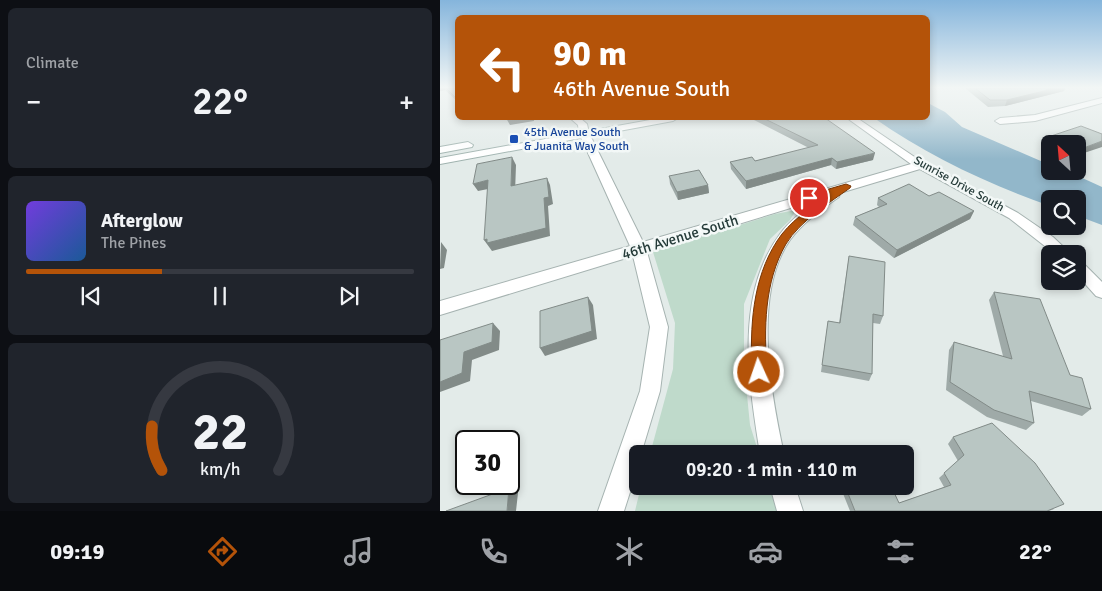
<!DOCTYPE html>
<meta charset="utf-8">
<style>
:root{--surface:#171b24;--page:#20242c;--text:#f1f3f6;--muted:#9ea1a6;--line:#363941;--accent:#b45309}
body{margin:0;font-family:Signika,sans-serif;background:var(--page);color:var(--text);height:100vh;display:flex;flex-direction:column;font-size:19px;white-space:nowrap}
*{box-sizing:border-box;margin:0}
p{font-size:16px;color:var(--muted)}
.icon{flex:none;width:28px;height:28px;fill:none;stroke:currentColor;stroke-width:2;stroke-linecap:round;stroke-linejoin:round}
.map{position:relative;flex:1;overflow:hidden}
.details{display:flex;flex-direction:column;gap:8px;padding:8px;background:#0d0f14;width:440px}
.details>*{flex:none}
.hud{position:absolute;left:15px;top:15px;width:475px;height:105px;border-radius:8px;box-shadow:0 2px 8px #0003;background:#b45309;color:#fff;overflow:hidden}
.needle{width:32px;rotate:334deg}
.fabs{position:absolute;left:601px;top:135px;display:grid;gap:10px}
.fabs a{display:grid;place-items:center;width:45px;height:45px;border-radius:8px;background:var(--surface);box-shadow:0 2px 8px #0003;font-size:25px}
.speed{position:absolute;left:15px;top:430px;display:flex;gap:10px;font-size:25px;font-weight:700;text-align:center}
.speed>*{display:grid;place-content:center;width:65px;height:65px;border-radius:50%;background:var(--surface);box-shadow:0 2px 8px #0003;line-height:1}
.speed .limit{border:2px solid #111;border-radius:8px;background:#fff;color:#111}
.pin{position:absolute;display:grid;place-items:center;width:42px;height:42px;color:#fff;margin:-21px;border:2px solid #fff;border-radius:50%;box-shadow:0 1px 5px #0007}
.me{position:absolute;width:55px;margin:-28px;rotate:357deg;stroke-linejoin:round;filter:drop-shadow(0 0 4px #0008)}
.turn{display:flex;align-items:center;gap:18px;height:105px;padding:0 15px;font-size:22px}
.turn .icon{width:65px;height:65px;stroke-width:2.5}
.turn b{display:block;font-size:35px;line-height:42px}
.big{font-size:38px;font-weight:600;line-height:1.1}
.details .widget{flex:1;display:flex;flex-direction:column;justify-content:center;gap:8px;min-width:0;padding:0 18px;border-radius:8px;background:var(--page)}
.details .dial{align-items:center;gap:0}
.dial svg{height:130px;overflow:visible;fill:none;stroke:var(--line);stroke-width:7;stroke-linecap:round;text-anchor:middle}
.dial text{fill:var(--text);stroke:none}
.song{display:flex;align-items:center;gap:15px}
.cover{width:60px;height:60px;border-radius:8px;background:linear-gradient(135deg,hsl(260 70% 55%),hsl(210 70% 35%))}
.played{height:5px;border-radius:2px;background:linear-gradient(90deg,var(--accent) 35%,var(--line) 35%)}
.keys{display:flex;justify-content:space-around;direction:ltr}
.heat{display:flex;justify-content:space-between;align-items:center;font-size:28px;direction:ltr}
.trip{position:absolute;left:189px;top:445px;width:285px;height:50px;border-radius:8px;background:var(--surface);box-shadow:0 2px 8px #0003;font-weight:600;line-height:50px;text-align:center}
.tabs{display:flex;height:80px;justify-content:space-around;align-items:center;background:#090b0e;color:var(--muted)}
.tabs .icon{width:35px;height:35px}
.tabs .active{color:var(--accent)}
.tabs b{font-size:22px;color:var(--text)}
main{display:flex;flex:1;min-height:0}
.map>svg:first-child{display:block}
</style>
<main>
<section class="details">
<div class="widget"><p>Climate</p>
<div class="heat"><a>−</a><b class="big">22°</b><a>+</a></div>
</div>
<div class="widget">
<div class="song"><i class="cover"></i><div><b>Afterglow</b><p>The Pines</p></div></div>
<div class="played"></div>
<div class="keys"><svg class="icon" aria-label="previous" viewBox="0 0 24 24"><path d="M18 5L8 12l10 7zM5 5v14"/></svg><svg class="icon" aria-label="pause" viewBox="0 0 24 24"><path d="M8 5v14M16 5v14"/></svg><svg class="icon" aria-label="next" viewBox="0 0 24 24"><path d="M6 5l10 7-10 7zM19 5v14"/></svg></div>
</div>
<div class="widget dial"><svg viewBox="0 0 100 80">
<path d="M14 69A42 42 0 1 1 86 69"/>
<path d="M14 69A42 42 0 0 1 8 42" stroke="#b45309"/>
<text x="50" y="56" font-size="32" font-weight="700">22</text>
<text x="50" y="72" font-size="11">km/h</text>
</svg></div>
</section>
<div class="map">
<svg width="662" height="511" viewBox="0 0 662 511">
<rect width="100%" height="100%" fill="#e3ebe9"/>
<!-- green -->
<path fill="#bfdacb" d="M356,210L350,220L330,239L304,304V365L310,425L319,454H210L233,369L235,323L213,252L335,214Z
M201,486H329L337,511H195Z"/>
<!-- water -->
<path fill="#92b7ca" d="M488,103L505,112L522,127L610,165V171H627L662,187V225L638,216V199H610V206C548,184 488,156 434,118H488Z"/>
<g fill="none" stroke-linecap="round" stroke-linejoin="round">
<defs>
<path id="street" d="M662,98V103L595,121L560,124L555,121L560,118L595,115Z
M130,118H140L147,124L149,133L203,242L471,164L407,118H417L476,158L578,213L613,237L631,254H615L569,218L480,169L400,193L399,197C382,209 363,222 350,240C312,294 331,394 344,454H320C309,384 294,296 340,234C350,220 365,209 380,199L207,252L228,327L220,391L201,454H198V467L184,511H158L200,391L210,327L193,256L0,315V301L190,246L139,133L138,125Z
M638,262L643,263L662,282V298L656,296L638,276Z
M330,486H355L363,511H337Z"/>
<path id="secondary" d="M221,118H238L233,121L0,164V158Z
M28,142L33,145L32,147L0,153V147Z"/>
</defs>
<!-- street casing -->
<use href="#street" stroke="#a6b3b1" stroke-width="2"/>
<!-- secondary casing -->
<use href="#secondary" stroke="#a0b3af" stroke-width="2"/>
<!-- street -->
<use href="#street" fill="#fff" fill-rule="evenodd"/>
<!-- secondary -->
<use href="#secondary" fill="#fff" fill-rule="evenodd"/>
</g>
<!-- wall -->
<path fill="#9faaa8" d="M0,88H18V102L5,90L0,91Z
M525,88H625L624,91L565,106L548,107Z
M310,118H385L433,160L396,169L391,165L306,189L291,169L290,162L315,161L369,148Z
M662,134L638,155V144H610L607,143L611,136Z
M229,176L268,185L269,193L238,200L230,184Z
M489,196L534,211L530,219L454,258L413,225L415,217L439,207L437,205L438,198Z
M409,256L443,316L440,324L433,323L432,374L429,381L381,372L388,321L399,323Z
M554,292L630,375L651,409L642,416L591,401L594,423L586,430L547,417L506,390L509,350L514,342L563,356L549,300Z
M513,437L614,509L609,511H410L400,486H451L459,503L504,487L499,478L518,461L508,444Z"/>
<!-- shaded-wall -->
<path fill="#828b88" d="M0,88H4L5,90L0,91Z
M615,88H625L624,91L565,106L567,100Z
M66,118H94V121L70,125Z
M662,141V147L638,155L641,149Z
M435,153L433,160L396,169L397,162Z
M72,157L76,165L75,193L71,186Z
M392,158L391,165L306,189V181Z
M107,178L110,185L113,204L108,206L110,236L52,251L44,240L47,239L104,198Z
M48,180L53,188L38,191L33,184Z
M268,185L269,193L238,200L237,192Z
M534,211L530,219L454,258L457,250Z
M1,242L7,250L4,268L0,269Z
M148,297L153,305L157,339L105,356L100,348Z
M53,323L60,331L59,350L32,360L30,381L0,392V382L24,352Z
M69,488L78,493L76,511H67Z"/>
<!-- building -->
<path fill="#b9c6c3" stroke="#828b88" d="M6,88H18V100Z
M535,88H615L606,90H608L567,100H550Z
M323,118H385L435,153L397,162L392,158L306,181L290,162L312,157L315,161L378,145Z
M641,126L662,134V141L641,149L638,147V144H629L611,136Z
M72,157L71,186L107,178L109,197L104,198L106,228L47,243V239L44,240L48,180L33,184L37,164Z
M259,170L268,185L237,192L229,176Z
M469,184L489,196L499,192L534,211L457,250L415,217L447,204L438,198Z
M409,256L445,262L443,316L433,314L432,374L382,365L388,321L400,323Z
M554,292L600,299L630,375L642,378L651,409L589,391L594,423L554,410L510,382L514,342L572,359Z
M148,297L152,331L100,348V311Z
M53,323L52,342L24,352L22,373L0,382V340Z
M552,423L595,463L624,504L607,511H415L405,486H451L459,503L511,485L504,473L524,455L513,437Z
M69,488L67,511H6Z"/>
<!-- sky -->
<linearGradient id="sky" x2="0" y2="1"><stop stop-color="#85b5dc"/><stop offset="0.55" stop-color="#f2f6f5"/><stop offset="1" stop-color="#f2f6f5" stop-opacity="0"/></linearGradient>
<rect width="662" height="159" fill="url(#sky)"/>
<!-- route -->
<path fill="#b45309" stroke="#753606" d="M406,184L411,186L410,188C389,203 360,221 346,244C324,282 324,329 327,372L325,377L319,379L314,377L312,372C310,327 312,280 337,241C349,222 370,208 388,195L369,201L365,200V196Z"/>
<!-- markers -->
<rect fill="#1a4fb4" stroke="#f3f8f7" stroke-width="2" x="69" y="134" width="10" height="10" rx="2.5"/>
<g text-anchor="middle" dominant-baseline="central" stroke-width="5" stroke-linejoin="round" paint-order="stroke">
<!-- far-transit labels -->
<g font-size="12" fill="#164399" stroke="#f3f8f7" text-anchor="start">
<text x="84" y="132">45th Avenue South<tspan x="84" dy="14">&amp; Juanita Way South</tspan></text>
</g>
<!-- far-street labels -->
<g font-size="12" fill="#253b39" stroke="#f3f8f7">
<text transform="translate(519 184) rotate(29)">Sunrise Drive South</text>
</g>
<!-- street labels -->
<g font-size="15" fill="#253b39" stroke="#f3f8f7">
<text transform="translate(240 237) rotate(-17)">46th Avenue South</text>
</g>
</g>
</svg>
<div class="fabs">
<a><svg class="needle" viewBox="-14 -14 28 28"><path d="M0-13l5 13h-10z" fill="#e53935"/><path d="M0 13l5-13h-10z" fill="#9ea1a6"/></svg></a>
<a><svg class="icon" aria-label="search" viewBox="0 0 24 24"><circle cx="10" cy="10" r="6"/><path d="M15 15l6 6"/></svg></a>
<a><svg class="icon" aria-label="layers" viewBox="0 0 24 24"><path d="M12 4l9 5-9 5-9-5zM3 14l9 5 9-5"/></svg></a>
</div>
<div class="speed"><div class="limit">30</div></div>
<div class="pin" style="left:369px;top:198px;background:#d93025"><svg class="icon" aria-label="arrive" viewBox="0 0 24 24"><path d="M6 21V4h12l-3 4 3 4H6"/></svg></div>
<svg class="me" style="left:319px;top:372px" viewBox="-20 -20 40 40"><circle r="17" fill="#b45309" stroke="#fff" stroke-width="3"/><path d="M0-11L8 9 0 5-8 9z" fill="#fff"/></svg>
<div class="trip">09:20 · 1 min · 110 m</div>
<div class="hud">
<div class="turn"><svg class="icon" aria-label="left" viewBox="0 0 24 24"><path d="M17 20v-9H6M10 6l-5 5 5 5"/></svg><div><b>90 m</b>46th Avenue South</div></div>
</div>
</div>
</main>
<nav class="tabs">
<b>09:19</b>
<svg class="icon active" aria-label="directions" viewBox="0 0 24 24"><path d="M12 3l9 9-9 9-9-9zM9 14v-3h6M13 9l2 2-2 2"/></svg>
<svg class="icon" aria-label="music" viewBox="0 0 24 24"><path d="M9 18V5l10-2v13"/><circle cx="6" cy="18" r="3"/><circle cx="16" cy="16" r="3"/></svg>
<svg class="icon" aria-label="phone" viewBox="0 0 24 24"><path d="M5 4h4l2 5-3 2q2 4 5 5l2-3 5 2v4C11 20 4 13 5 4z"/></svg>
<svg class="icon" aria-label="climate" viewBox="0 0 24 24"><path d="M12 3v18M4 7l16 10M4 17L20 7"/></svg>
<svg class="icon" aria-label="car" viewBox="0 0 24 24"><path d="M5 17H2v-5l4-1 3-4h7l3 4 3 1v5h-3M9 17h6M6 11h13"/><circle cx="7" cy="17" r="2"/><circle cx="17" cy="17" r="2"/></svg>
<svg class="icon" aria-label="filters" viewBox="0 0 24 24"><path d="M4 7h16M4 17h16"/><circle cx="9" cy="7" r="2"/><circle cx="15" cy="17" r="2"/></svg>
<b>22°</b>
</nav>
